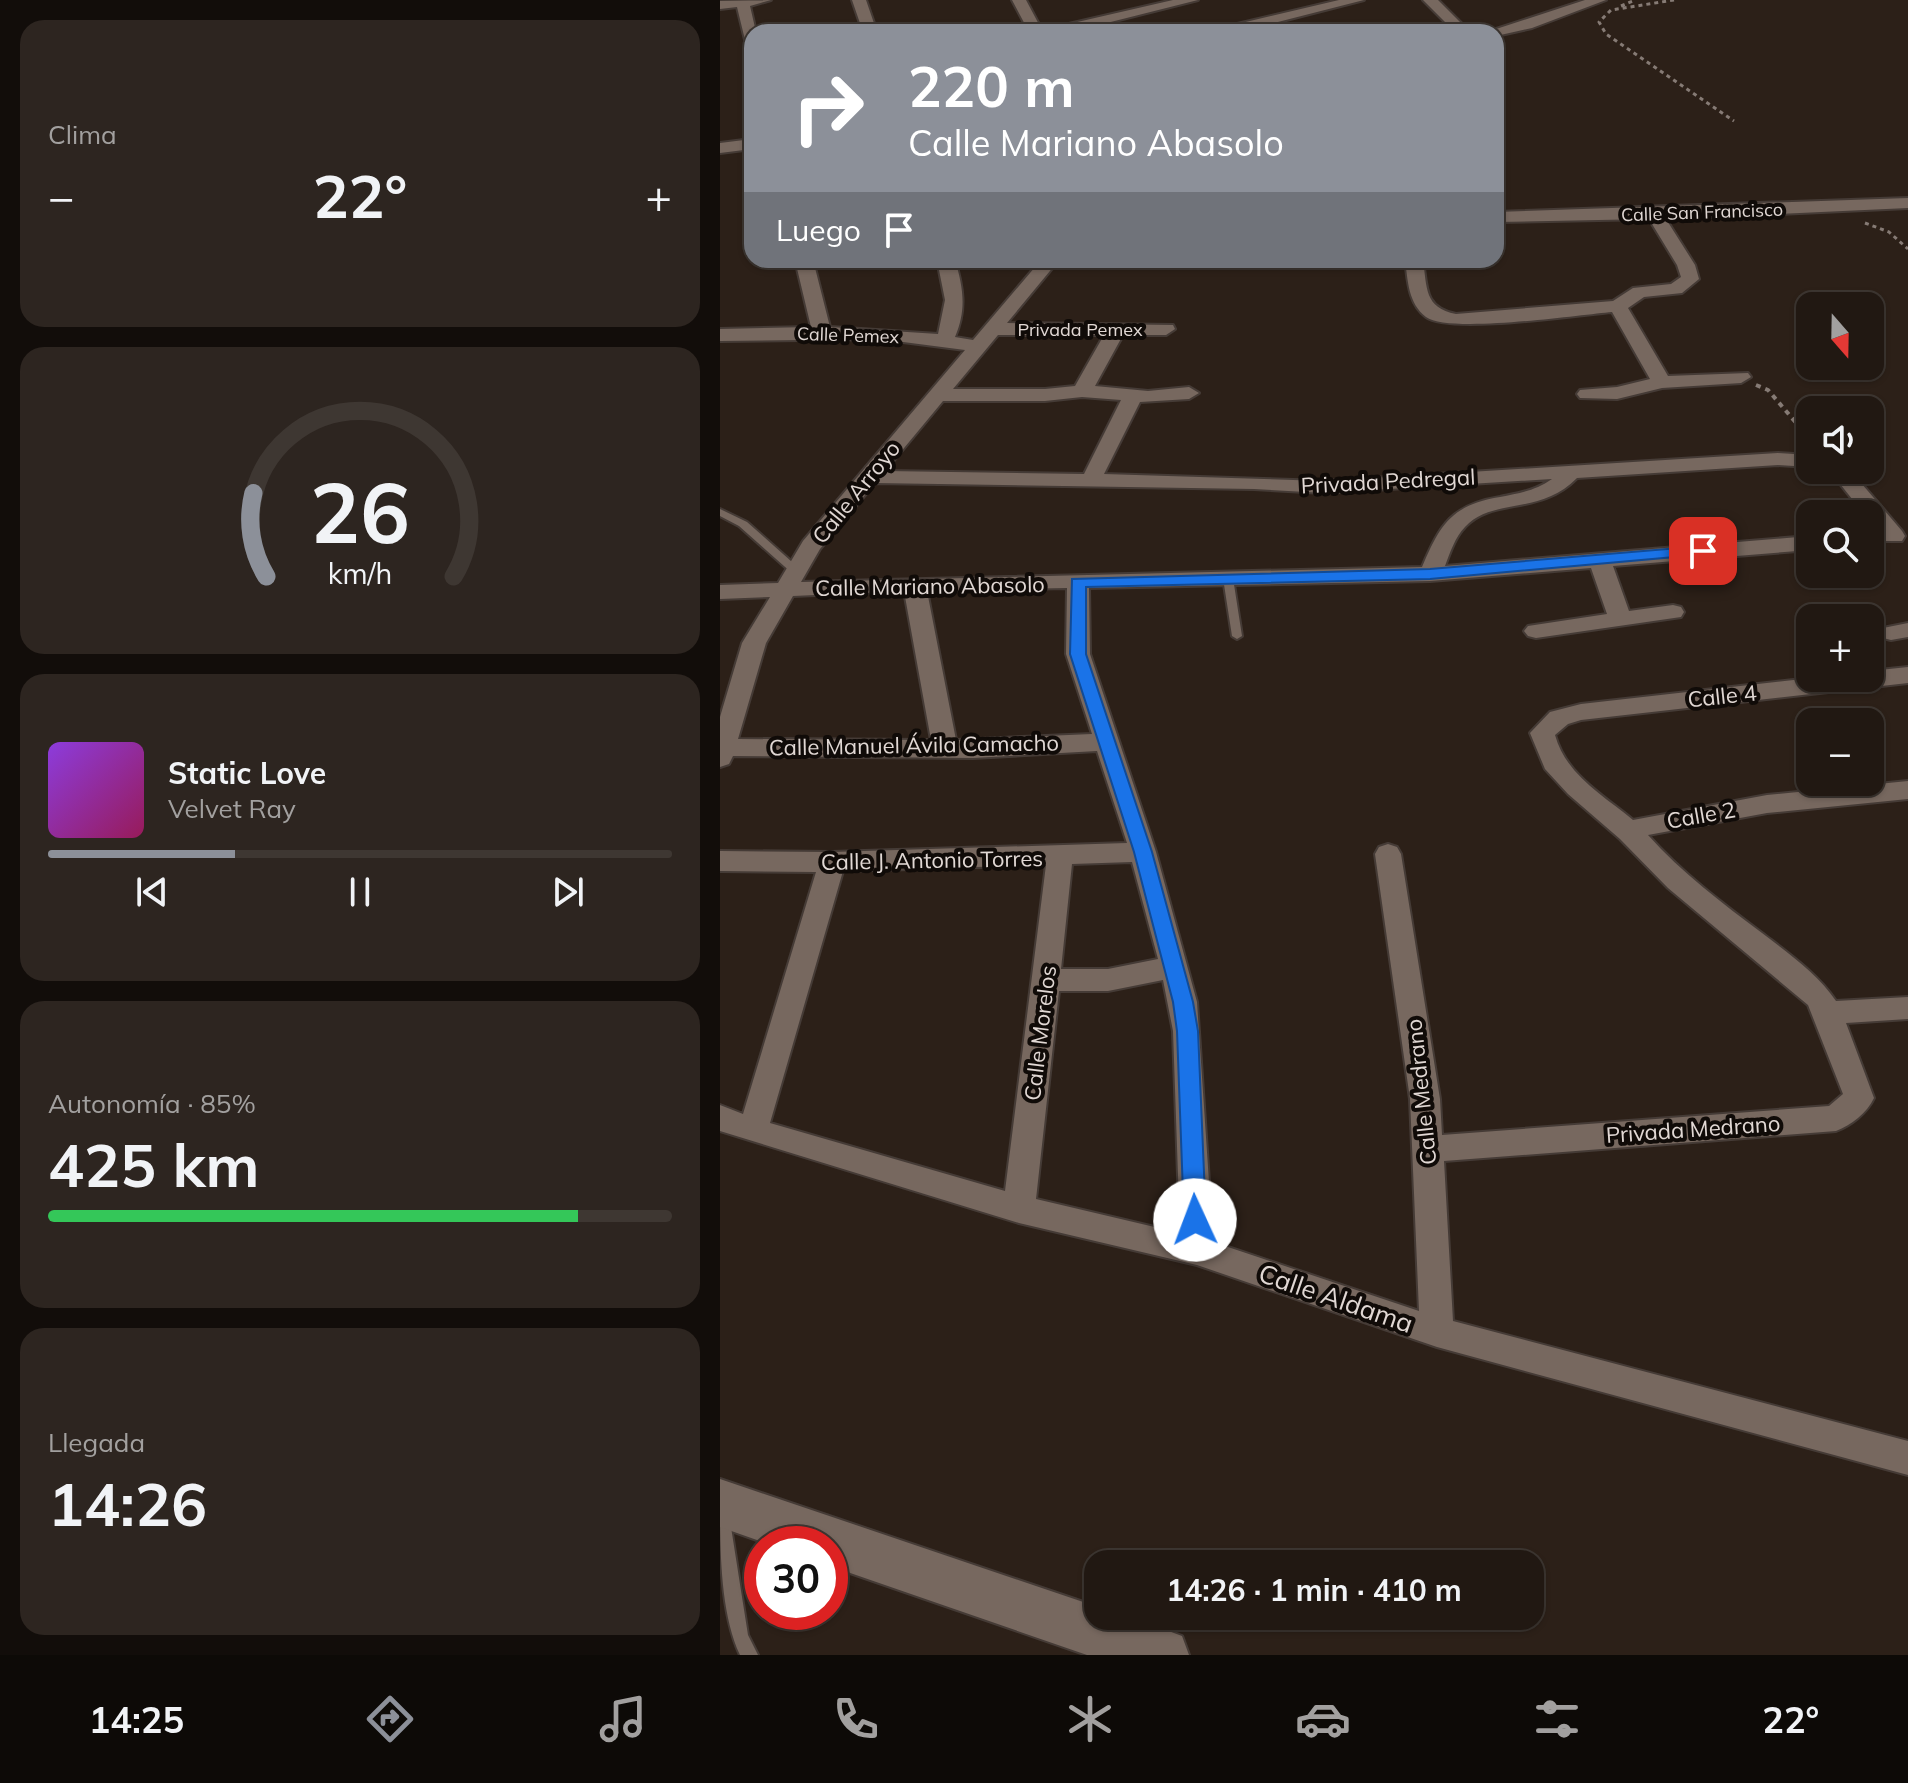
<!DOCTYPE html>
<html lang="es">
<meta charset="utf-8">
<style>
:root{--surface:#211812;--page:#2d2520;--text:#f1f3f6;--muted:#a2a09f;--line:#3e3732;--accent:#8c9099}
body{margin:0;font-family:Mulish,sans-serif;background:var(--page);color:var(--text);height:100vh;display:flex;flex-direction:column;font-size:30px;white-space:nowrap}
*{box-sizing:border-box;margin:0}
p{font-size:26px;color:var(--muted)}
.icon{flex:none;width:44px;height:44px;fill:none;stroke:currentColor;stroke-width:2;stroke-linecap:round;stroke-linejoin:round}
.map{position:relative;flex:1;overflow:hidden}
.side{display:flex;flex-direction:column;gap:20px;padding:20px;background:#120d0a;width:720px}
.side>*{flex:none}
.hud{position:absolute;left:24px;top:24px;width:760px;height:244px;border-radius:24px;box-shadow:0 2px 6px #0004,0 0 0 2px var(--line);background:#8c9099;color:#fff;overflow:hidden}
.needle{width:52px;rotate:160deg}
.tools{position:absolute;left:1076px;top:292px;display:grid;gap:16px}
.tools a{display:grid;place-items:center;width:88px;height:88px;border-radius:16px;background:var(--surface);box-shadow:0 2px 6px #0004,0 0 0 2px var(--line);font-size:40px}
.speed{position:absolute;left:24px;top:1526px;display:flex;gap:16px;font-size:40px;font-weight:700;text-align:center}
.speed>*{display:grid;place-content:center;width:104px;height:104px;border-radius:50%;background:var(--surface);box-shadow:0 2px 6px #0004,0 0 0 2px var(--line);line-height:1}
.speed .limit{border:12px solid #d22;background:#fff;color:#111}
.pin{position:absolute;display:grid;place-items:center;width:68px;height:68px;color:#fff;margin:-34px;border-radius:16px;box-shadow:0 4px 12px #0006}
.me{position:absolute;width:88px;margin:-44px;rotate:358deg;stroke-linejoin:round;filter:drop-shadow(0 0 6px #0008)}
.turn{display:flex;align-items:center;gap:28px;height:168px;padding:0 32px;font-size:36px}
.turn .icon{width:104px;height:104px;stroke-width:2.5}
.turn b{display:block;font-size:56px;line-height:68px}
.then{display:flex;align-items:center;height:76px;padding:0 32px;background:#0003;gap:16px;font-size:30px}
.big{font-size:60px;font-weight:700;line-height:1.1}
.side .tile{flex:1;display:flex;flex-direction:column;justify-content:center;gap:12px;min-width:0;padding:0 28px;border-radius:24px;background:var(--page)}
.side .dial{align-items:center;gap:0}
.dial svg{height:208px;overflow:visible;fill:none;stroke:var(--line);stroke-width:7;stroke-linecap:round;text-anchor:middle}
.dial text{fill:var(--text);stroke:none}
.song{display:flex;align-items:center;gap:24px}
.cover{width:96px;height:96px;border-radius:12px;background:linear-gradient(135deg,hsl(270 70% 55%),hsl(330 70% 35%))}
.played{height:8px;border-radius:4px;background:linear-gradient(90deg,var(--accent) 30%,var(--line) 30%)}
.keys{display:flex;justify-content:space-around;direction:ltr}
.heat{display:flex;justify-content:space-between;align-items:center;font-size:44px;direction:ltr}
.charge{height:12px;border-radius:6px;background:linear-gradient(90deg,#34c759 85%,var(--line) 0)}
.trip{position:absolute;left:364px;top:1550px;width:460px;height:80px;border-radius:24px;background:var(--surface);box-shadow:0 2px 6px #0004,0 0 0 2px var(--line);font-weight:700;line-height:80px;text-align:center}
.tab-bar{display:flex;height:128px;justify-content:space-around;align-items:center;background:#0d0a07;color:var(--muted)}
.tab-bar .icon{width:56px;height:56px}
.tab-bar .on{color:var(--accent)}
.tab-bar b{font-size:36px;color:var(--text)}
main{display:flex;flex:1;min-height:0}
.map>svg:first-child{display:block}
</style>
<main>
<section class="side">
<div class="tile"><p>Clima</p>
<div class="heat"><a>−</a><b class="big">22°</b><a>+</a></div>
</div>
<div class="tile dial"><svg viewBox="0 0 100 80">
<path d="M14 69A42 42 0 1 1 86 69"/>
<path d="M14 69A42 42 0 0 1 9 37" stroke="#8c9099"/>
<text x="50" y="56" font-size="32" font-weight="700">26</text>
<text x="50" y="72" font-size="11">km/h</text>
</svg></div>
<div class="tile">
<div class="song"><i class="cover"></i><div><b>Static Love</b><p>Velvet Ray</p></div></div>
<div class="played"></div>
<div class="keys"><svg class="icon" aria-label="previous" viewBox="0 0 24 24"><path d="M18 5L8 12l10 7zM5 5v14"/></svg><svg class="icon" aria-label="pause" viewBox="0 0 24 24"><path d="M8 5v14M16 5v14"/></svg><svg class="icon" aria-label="next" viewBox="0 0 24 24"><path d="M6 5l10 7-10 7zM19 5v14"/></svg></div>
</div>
<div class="tile"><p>Autonomía · 85%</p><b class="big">425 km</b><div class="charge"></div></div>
<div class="tile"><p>Llegada</p><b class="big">14:26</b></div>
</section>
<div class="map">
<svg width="1188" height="1655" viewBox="0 0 1188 1655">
<rect width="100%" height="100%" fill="#2c2018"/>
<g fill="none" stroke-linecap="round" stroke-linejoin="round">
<defs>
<path id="lane" d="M0,509L27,522L81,570L82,572L81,574H73L19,526L0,516Z
M508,575L513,578L522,636L517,639L512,636L503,578Z
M0,1500L6,1502L8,1508L28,1635L38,1655H20C0,1613 0,1547 0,1500Z"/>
<path id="street" d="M51,0L30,6L36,32H32V49L27,48L17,7L0,9V1Z
M132,0H146L157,32H143Z
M292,0H306L323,32H309Z
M453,0H478L351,32H325L327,29Z
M619,0H644L519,32H494L496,29Z
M703,0H718L750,32H735Z
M865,0H886L812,28L776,36V32H767Z
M32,139V149L0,153V143Z
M1188,198V208L946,219L975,265L979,279L962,293L924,297L908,308L948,376L1028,373L1031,377L1021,383L942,388L897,399L860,398L857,394L860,390L897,387L930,379L892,312C858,315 729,334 706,317C688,303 688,281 685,260H703C707,287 704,308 736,314L893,301L913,288L951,284L961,277L957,265L929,219L776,222V212Z
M75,260H93L110,327L218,334L225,300L217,260H235C243,287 247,309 235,337L253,340L321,260H339L287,323L453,325L455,329L446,335H403L375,386L428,391L469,387L479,393L469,399L420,402L384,474L604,481L1058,453L1090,455V467L1058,465L857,478C820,516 772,497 745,527C735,537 730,553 725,566L1090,536V550L893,566L909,611L953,605L961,607L964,612L961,617L816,638L808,636L804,631L808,626L887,614L871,568L710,581L369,588L370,654L436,852L477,1002L493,1242L699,1311L690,1099L655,854L659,847L668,844L677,847L681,854L720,1099L722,1135L1109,1106L1123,1094L1088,1005L948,888L900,839L848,794L825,769L810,733L830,712L861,704L1091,678H1150V671L1188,667V683L861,720L848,724L835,735C846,775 883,795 913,820L1047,795L1188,781V799L1047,813L928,835C962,873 1002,903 1042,933C1068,953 1098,974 1116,1001L1188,997V1019L1126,1023L1154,1098C1147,1113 1131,1125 1116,1131L724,1161L733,1321L1188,1441V1475L717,1347L477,1265L299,1223L0,1131V1105L23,1114L96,872L0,871V851L112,852L407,843L377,751L253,758L13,756L9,764L0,767V717L22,643L50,597L0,599V585L58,583L83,541L245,350L160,339L0,341V329L91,327ZM278,335H384L355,386L325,389H233ZM362,397L401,400L364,474L165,471L223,401H325ZM832,479C815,491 799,493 780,497C731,505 720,525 702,567L81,582L100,549L155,483L534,489L604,493ZM347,588L346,654L372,734L236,740L207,591ZM184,591L211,740L18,739L46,643L73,596ZM412,862L438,959L388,969H341L352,864ZM326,865L285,1191L50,1123L123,871ZM443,980L453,1031L460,1233L316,1199L339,991H388Z
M1109,470H1130L1182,531L1185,536L1182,541H1166L1150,521V514H1144Z
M1188,623V637L1171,640L1163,638L1159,633L1163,628Z"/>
<path id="secondary" d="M0,1479L378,1607V1616C409,1616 433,1625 462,1636L469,1655H367L110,1566V1544H48L0,1527Z"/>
</defs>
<!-- lane casing -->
<use href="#lane" stroke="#453b36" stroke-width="4"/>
<!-- street casing -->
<use href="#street" stroke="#453b36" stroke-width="4"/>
<!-- secondary casing -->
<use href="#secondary" stroke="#453b36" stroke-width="4"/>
<!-- path-far1 -->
<path stroke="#867b75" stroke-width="3" stroke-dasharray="4 4" stroke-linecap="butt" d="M954,0L891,10L879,22L886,34L1014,121
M901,6L915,0
M1145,223L1169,232L1188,249"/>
<!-- path -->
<path stroke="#867b75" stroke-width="4" stroke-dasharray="5 5" stroke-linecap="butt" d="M1036,385L1048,390L1090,439"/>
<!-- lane -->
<use href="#lane" fill="#77685f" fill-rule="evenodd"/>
<!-- street -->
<use href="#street" fill="#77685f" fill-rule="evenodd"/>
<!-- secondary -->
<use href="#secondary" fill="#77685f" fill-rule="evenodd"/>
</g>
<!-- route -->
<path fill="#1a73e8" stroke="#114b97" stroke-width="2" d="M983,546L988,547V554L710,579L366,587V654L432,852L473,1002L478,1031L486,1220L483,1226L475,1229L467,1226L464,1220L457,1031L453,1002L414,852L350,654L352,579L710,569Z"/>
<g text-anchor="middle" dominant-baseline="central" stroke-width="8" stroke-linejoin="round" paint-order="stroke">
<!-- far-street labels -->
<g font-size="18" fill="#e1d8d4" stroke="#100b08">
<text transform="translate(982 212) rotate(-2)">Calle San Francisco</text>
<text x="360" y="329">Privada Pemex</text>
<text transform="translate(128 335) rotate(2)">Calle Pemex</text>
</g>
<!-- street labels -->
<g font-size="22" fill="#e1d8d4" stroke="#100b08">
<text transform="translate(668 481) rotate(-3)">Privada Pedregal</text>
<text transform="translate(136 492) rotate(-51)">Calle Arroyo</text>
<text transform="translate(210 586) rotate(-1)">Calle Mariano Abasolo</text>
<text transform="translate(1002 696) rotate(-6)">Calle 4</text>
<text transform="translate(194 745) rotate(-1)">Calle Manuel Ávila Camacho</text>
<text transform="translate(981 815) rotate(-10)">Calle 2</text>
<text transform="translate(212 860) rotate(-1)">Calle J. Antonio Torres</text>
<text transform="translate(320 1033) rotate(-83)">Calle Morelos</text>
<text transform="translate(701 1092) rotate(-96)">Calle Medrano</text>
<text transform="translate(973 1129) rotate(-4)">Privada Medrano</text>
</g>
<!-- near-street labels -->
<g font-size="26" fill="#e1d8d4" stroke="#100b08">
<text transform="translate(616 1298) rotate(19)">Calle Aldama</text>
</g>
</g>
</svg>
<div class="tools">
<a><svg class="needle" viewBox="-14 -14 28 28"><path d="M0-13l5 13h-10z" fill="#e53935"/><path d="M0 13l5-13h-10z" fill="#a2a09f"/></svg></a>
<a><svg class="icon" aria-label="sound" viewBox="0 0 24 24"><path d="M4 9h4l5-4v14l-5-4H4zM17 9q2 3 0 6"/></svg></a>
<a><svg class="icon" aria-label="search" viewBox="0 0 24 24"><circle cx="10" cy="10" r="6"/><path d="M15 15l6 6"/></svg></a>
<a>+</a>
<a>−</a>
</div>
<div class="speed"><div class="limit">30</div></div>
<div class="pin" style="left:983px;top:551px;background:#d93025"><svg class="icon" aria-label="arrive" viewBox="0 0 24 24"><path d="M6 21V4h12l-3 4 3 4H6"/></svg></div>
<svg class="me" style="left:475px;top:1220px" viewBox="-20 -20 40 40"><circle r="19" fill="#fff"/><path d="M0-13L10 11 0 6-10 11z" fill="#1a73e8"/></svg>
<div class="trip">14:26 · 1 min · 410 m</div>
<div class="hud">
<div class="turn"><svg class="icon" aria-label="right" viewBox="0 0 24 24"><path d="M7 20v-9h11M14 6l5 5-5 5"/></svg><div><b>220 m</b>Calle Mariano Abasolo</div></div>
<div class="then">Luego<svg class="icon" aria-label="arrive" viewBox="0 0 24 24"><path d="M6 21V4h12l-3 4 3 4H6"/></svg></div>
</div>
</div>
</main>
<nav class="tab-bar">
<b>14:25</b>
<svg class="icon on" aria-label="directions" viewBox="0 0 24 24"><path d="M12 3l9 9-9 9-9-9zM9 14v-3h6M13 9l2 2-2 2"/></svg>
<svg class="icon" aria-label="music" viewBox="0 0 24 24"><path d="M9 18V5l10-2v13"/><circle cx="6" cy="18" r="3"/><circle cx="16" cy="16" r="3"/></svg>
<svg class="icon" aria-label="phone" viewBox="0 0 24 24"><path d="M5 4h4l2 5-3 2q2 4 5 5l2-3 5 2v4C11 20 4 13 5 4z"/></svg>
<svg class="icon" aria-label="climate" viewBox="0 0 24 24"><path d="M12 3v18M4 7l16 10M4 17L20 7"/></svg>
<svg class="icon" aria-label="car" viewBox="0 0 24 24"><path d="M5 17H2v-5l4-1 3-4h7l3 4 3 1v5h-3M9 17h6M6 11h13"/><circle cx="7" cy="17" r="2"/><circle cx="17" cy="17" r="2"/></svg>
<svg class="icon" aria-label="filters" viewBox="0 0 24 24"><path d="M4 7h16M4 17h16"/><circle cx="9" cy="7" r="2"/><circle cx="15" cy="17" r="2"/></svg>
<b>22°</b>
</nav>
